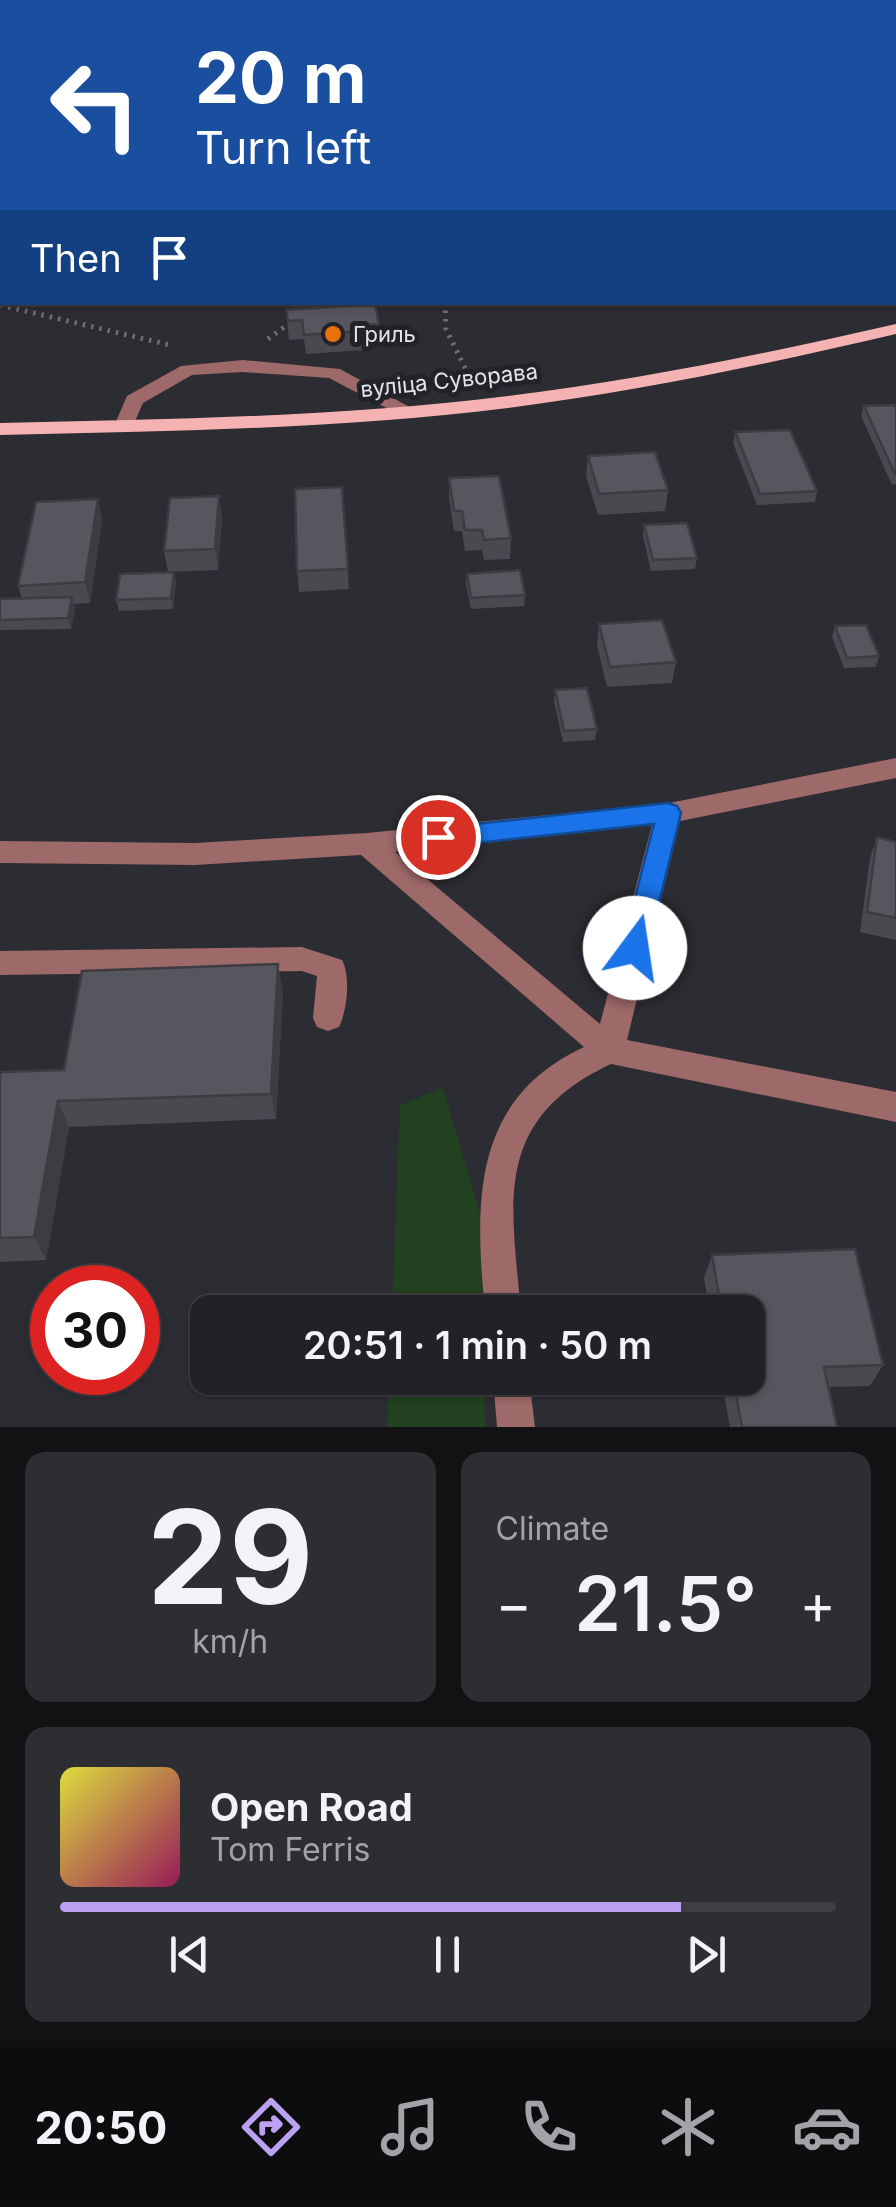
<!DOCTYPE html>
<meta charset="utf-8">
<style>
:root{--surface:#212126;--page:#2d2e32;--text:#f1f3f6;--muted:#a2a3a7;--line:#3e3e43;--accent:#bca0f2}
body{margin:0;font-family:Inter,sans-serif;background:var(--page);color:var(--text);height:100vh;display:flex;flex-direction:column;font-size:38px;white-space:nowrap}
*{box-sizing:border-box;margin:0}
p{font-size:32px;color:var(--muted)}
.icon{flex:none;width:55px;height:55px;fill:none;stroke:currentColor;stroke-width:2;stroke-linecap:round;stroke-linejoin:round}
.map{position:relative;height:1427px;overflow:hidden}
.side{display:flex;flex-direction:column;gap:25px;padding:25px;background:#121215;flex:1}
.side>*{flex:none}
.banner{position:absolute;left:0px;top:0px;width:898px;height:305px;box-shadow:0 2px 8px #0004,0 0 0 2px var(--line);background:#1a4fa0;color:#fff;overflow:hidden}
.speed{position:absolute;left:30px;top:1265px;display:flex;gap:20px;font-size:50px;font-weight:700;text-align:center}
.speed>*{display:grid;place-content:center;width:130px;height:130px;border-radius:50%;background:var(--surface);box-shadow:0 2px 8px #0004,0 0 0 2px var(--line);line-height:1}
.speed .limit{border:15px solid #d22;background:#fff;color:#111}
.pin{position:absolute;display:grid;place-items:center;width:85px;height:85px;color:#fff;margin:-42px;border:5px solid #fff;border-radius:50%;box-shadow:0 2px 10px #0007}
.me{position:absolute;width:110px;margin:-55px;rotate:14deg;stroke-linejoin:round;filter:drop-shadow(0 0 8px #0008)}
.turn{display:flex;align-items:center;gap:35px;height:210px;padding:0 30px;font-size:45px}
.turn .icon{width:130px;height:130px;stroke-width:2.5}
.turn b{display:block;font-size:70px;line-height:85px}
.then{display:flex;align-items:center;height:95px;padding:0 30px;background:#0003;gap:20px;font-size:38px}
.big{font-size:75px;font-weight:600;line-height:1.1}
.side .tile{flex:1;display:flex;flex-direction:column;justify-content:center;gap:15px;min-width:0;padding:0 35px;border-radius:20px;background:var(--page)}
.side .dial{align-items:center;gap:0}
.dial b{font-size:130px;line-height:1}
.song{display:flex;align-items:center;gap:30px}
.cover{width:120px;height:120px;border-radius:15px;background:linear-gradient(135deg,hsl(60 70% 55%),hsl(330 70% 35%))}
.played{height:10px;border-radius:5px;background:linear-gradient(90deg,var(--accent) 80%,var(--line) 80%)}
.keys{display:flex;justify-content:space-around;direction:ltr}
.heat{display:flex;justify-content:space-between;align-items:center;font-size:55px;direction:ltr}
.side .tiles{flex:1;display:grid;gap:25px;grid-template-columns:1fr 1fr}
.tile:last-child{grid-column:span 2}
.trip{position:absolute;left:190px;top:1295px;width:575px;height:100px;border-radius:20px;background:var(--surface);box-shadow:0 2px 8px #0004,0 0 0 2px var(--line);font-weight:600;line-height:100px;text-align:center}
.tabs{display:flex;height:160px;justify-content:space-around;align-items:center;background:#0d0d0f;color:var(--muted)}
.tabs .icon{width:70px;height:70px}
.tabs .selected{color:var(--accent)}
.tabs b{font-size:45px;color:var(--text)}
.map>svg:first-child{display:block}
</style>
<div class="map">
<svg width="896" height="1427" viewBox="0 0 896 1427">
<rect width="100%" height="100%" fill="#2c2c33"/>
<!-- green -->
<path fill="#224120" d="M443,1088L481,1217L483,1312H392L400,1105Z
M389,1378H484L485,1427H387Z"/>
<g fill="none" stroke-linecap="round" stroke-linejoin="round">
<!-- path-far1 -->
<path stroke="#6e6e74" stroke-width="4" stroke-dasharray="1 4" stroke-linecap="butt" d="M52,0L66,2"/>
<!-- path -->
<path stroke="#6e6e74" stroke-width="5" stroke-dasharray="2.5 6" stroke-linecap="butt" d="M445,302L446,329L469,376
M0,305L170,345
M268,339L294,320"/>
<!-- minor -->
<path fill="#9e6969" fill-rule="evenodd" d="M0,0H17L18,2L2,4Z
M0,52L2,53V61H0Z
M0,132H2V140H0Z
M243,360L340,369L415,410L412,414H398L329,378L243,372L192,375L143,403L131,430L124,432L114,426L127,396L181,366Z
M896,758V778L680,821L627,1040L896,1092V1122L611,1064C492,1120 511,1201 521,1312H485C475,1204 470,1100 584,1047L361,855L195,865L0,863V841L195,843L367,833L669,803ZM652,825L600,1024L395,852Z
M302,947L342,960C351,977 347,1011 339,1027L328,1031L317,1027L313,1018L317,976L302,971L0,975V951Z
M493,1378H529L535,1427H497Z"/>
<!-- major -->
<path fill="#f5b2b2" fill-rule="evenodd" d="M896,324V334C768,364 639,391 508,408C340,429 169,431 0,435V423C169,419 340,417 508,396C639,380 768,353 896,324Z"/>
</g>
<!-- wall -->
<path fill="#4b4950" d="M347,0H546V2H348Z
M725,0H800L799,2H725Z
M0,200L2,201V282L0,281Z
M286,310L379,324V343L364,344V350L306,354L304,339L289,340Z
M896,405V484L892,485L861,416L864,406Z
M735,432L817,491L815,502L757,505L733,443Z
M588,456L668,490L665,511L598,515L586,476Z
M449,478L511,538L510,559L484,560L482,550L465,551L462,531H454L449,498Z
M342,487L349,589L299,592L297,571Z
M98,499L102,520L90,603L74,604L75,608L71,629L0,630V599L22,598L18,586Z
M222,517L218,570L168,572L164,551Z
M644,525L697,558L695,569L651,571L643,536Z
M174,572L176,582L173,609L119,611L116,600Z
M467,574L525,595L524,606L471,609L466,584Z
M599,624L676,662L672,683L607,687L597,645Z
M835,626L879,656L876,667L844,668L832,637Z
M555,690L597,729L595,740L563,742L554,701Z
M877,837L896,842V940L860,932L870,858Z
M283,991L276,1119L69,1127L46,1260L0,1262V1072L64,1070Z
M712,1255L883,1365L870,1386L828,1387L837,1427H730L721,1378H748V1312H710L704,1278Z"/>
<!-- shaded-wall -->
<path fill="#3d3c41" d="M2,9V27L0,28V10Z
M219,496L222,517L218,570L215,549Z
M98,499L102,520L90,603L85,582Z
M174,572L176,582L173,609L171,598Z
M72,597L75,608L71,629L68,618Z
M278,964L283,991L276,1119L271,1094Z
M58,1101L69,1127L46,1260L34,1237Z"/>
<!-- building -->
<path fill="#57555d" stroke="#3d3c41" stroke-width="2.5" d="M374,0H419L416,2H391Z
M456,0H544L541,2H454Z
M613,0H627L644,2H611Z
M0,200L2,201V243H0Z
M375,304L379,324L362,325L363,331L304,335L302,320L288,321L286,310Z
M896,405V474H895L864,406Z
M790,430L817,491L760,494L735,432Z
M655,452L668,490L599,494L588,456Z
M499,476L511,538L484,540L482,530H465L462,511H454L449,478Z
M342,487L348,569L297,571L295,489Z
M219,496L215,549L164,551L170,498Z
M98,499L85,582L18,586L36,502Z
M687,523L697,558L653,560L644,525Z
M520,570L525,595L471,598L467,574Z
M174,572L171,598L116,600L120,574Z
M72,597L68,618L0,620V599Z
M662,620L676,662L610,667L599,624Z
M866,625L879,656L847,658L835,626Z
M587,688L597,729L564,731L555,690Z
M877,837L896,842V918L867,912Z
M278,964L271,1094L58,1101L34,1237L0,1238V1072L64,1070L82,971Z
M855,1249L883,1365L824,1367L837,1427H742L733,1378H748V1312H722L712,1255Z"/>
<!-- route -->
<path fill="#1a73e8" stroke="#114b97" stroke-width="2.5" d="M668,803L677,806L681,813L648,948L644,956L635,960L625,956L622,948L654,824L438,847L430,844L426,837L430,830L438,828Z"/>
<!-- markers -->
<circle fill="#e8710a" stroke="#222229" stroke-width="4" cx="333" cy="334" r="10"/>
<g text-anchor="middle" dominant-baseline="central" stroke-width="10" stroke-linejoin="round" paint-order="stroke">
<!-- far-poi labels -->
<g font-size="22" fill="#e3e4e8" stroke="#222229" text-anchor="start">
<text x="353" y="334">Гриль</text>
</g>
<!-- far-street labels -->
<g font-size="22" fill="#e3e4e8" stroke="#222229">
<text transform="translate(449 380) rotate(-6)">вуліца Суворава</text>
</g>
</g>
</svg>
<div class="speed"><div class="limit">30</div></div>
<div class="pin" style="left:438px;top:837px;background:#d93025"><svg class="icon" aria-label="arrive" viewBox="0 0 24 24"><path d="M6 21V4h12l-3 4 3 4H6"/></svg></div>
<svg class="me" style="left:635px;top:948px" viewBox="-20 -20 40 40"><circle r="19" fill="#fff"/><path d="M0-13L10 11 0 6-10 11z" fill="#1a73e8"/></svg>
<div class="trip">20:51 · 1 min · 50 m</div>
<div class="banner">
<div class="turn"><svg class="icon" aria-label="left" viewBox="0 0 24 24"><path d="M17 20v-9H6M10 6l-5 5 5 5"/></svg><div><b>20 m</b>Turn left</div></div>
<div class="then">Then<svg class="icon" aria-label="arrive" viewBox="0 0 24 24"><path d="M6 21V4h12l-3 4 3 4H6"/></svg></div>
</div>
</div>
<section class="side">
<div class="tiles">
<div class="tile dial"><b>29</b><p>km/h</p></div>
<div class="tile"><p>Climate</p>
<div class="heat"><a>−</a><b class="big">21.5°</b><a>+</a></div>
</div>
<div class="tile">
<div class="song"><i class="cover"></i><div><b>Open Road</b><p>Tom Ferris</p></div></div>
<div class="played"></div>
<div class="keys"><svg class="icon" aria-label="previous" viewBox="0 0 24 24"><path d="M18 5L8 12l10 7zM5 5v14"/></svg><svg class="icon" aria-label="pause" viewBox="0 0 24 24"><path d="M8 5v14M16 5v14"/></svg><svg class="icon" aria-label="next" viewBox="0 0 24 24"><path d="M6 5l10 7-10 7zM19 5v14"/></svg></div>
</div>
</div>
</section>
<nav class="tabs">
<b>20:50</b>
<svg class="icon selected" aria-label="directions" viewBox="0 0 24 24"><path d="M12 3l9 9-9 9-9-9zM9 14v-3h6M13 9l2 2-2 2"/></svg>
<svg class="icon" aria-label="music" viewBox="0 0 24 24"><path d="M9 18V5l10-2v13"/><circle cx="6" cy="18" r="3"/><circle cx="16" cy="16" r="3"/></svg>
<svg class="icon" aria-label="phone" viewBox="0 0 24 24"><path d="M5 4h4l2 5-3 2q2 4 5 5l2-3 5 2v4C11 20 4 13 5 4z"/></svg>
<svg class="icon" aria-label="climate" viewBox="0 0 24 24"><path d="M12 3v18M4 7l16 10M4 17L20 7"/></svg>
<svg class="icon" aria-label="car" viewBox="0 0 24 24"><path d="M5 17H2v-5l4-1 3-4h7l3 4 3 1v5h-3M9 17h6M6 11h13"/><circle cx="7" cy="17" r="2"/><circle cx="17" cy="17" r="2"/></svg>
</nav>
